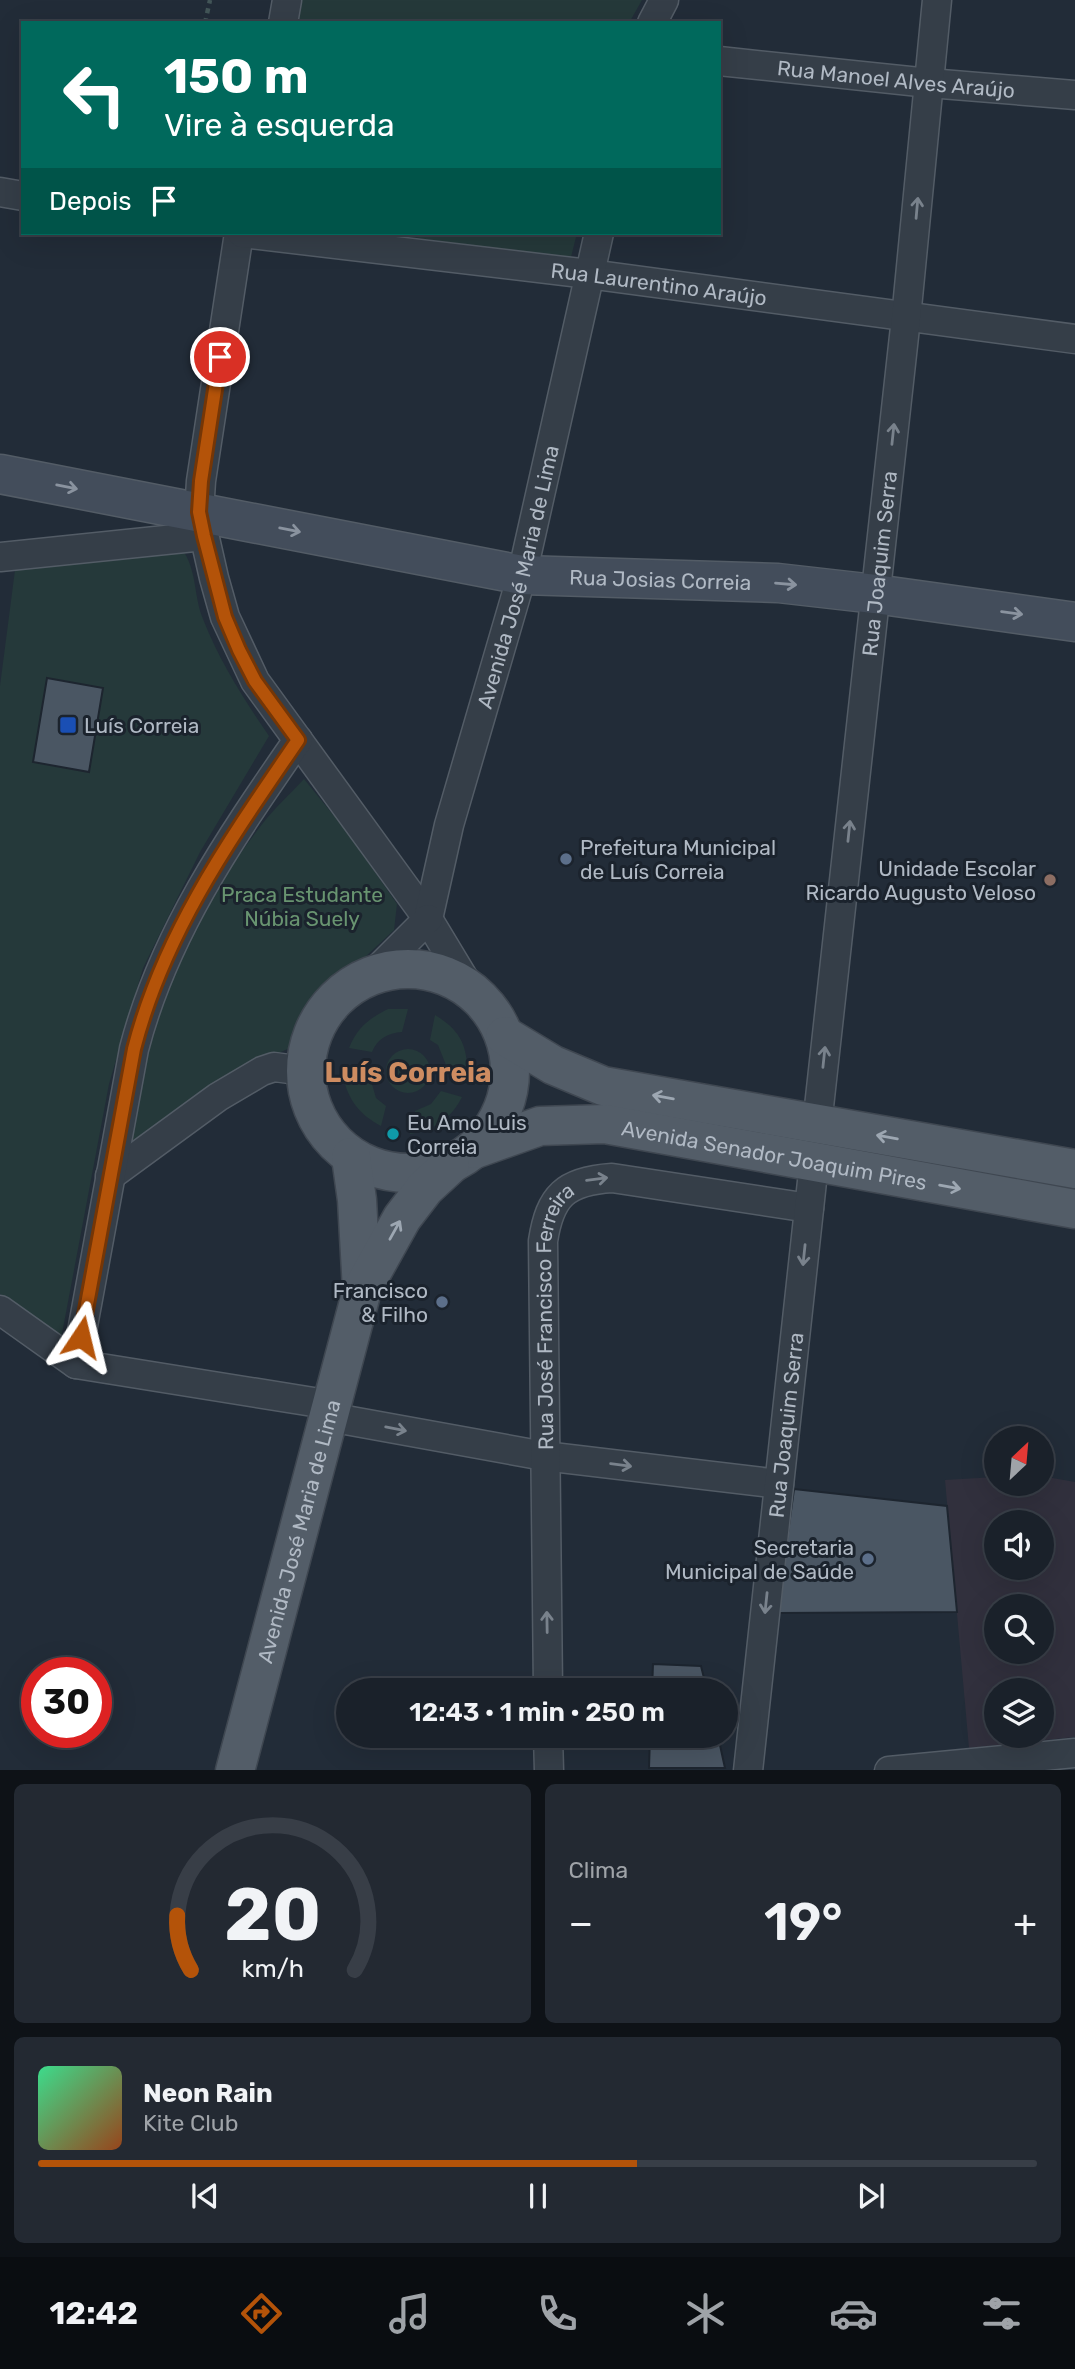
<!DOCTYPE html>
<html lang="pt">
<meta charset="utf-8">
<style>
:root{--surface:#1a212a;--page:#232932;--text:#f1f3f6;--muted:#9fa3a8;--line:#383e47;--accent:#b45309}
body{margin:0;font-family:Rubik,sans-serif;background:var(--page);color:var(--text);height:100vh;display:flex;flex-direction:column;font-size:26px;white-space:nowrap}
*{box-sizing:border-box;margin:0}
p{font-size:23px;color:var(--muted)}
.icon{flex:none;width:38px;height:38px;fill:none;stroke:currentColor;stroke-width:2;stroke-linecap:round;stroke-linejoin:round}
.map{position:relative;height:1770px;overflow:hidden}
.drawer{display:flex;flex-direction:column;gap:14px;padding:14px;background:#0e1217;flex:1}
.drawer>*{flex:none}
.banner{position:absolute;left:21px;top:21px;width:700px;height:214px;border-radius:0px;box-shadow:0 7px 28px #0002,0 0 0 2px var(--line);background:#00695c;color:#fff;overflow:hidden}
.needle{width:46px;rotate:26deg}
.tools{position:absolute;left:984px;top:1426px;display:grid;gap:14px}
.tools a{display:grid;place-items:center;width:70px;height:70px;border-radius:50%;background:var(--surface);box-shadow:0 7px 28px #0002,0 0 0 2px var(--line);font-size:35px}
.speed{position:absolute;left:21px;top:1657px;display:flex;gap:14px;font-size:35px;font-weight:700;text-align:center}
.speed>*{display:grid;place-content:center;width:91px;height:91px;border-radius:50%;background:var(--surface);box-shadow:0 7px 28px #0002,0 0 0 2px var(--line);line-height:1}
.speed .limit{border:10px solid #d22;background:#fff;color:#111}
.pin{position:absolute;display:grid;place-items:center;width:60px;height:60px;color:#fff;margin:-30px;border:4px solid #fff;border-radius:50%;box-shadow:0 2px 7px #0007}
.me{position:absolute;width:77px;margin:-38px;rotate:10deg;stroke-linejoin:round;filter:drop-shadow(0 0 5px #0008)}
.turn{display:flex;align-items:center;gap:24px;height:147px;padding:0 28px;font-size:32px}
.turn .icon{width:91px;height:91px;stroke-width:2.5}
.turn b{display:block;font-size:49px;line-height:60px}
.then{display:flex;align-items:center;height:66px;padding:0 28px;background:#0003;gap:14px;font-size:26px}
.big{font-size:52px;font-weight:600;line-height:1.1}
.drawer .tile{flex:1;display:flex;flex-direction:column;justify-content:center;gap:10px;min-width:0;padding:0 24px;border-radius:10px;background:var(--page)}
.drawer .dial{align-items:center;gap:0}
.dial svg{height:182px;overflow:visible;fill:none;stroke:var(--line);stroke-width:7;stroke-linecap:round;text-anchor:middle}
.dial text{fill:var(--text);stroke:none}
.song{display:flex;align-items:center;gap:21px}
.cover{width:84px;height:84px;border-radius:10px;background:linear-gradient(135deg,hsl(150 70% 55%),hsl(20 70% 35%))}
.played{height:7px;border-radius:4px;background:linear-gradient(90deg,var(--accent) 60%,var(--line) 60%)}
.keys{display:flex;justify-content:space-around;direction:ltr}
.heat{display:flex;justify-content:space-between;align-items:center;font-size:38px;direction:ltr}
.drawer .tiles{flex:1;display:grid;gap:14px;grid-template-columns:1fr 1fr}
.tile:last-child{grid-column:span 2}
.trip{position:absolute;left:336px;top:1678px;width:402px;height:70px;border-radius:35px;background:var(--surface);box-shadow:0 7px 28px #0002,0 0 0 2px var(--line);font-weight:600;line-height:70px;text-align:center}
.tab-bar{display:flex;height:112px;justify-content:space-around;align-items:center;background:#0a0d11;color:var(--muted)}
.tab-bar .icon{width:49px;height:49px}
.tab-bar .on{color:var(--accent)}
.tab-bar b{font-size:32px;color:var(--text)}
.map>svg:first-child{display:block}
</style>
<div class="map">
<svg width="1075" height="1771" viewBox="0 0 1075 1771">
<rect width="100%" height="100%" fill="#222c38"/>
<!-- medical -->
<path fill="#31303d" fill-rule="evenodd" d="M1041,1476L1075,1482V1737L969,1748L945,1480L996,1477V1484H1041ZM996,1522H1041V1568H996ZM996,1606H1041V1652H996ZM996,1690H1041V1736H996Z"/>
<!-- green -->
<path fill="#25393a" d="M302,0H642L629,23H297Z
M384,233H577L571,257L474,246Z
M184,552C197,573 194,597 203,619C220,662 243,698 269,736L200,852L143,968L109,1084L61,1339L0,1294V686L15,570L89,559Z
M304,779L348,833L397,904L394,930L363,959L309,1003L294,1046L217,1081L128,1145C138,1096 147,1046 163,999C183,938 227,868 267,818C278,805 292,792 304,779Z
M388,1009H408L402,1032C388,1033 377,1039 372,1052L349,1048C357,1028 368,1019 388,1009Z
M435,1015C457,1028 467,1043 467,1068L446,1065L438,1045L430,1040Z
M386 1071a22 22 0 1 1 44 0a22 22 0 1 1-44 0Z
M343,1077L371,1081L376,1098L386,1106L381,1126C359,1114 349,1101 343,1077Z
M441,1091L462,1097C451,1119 434,1130 410,1134L415,1111L431,1104Z"/>
<!-- building -->
<path fill="#4a5663" stroke="#1d252f" stroke-width="2" d="M47,678L103,688L89,772L33,762Z
M794,1489L947,1506L957,1612L777,1613Z
M653,1664L701,1666L707,1690H652Z
M653,1664L701,1666L707,1690H652Z
M650,1736H718L725,1768H649Z
M650,1736H718L725,1768H649Z"/>
<g fill="none" stroke-linecap="round" stroke-linejoin="round">
<defs>
<g id="street">
<path d="M283,23L287,0"/>
<path d="M652,23L664,0"/>
<path id="s1" d="M719,61L929,83L1075,95"/>
<path d="M0,192L23,196"/>
<path d="M239,233L201,481L199,512L214,578L225,617L255,681L428,919L472,992"/>
<path id="s2" d="M242,233L589,274L1075,339"/>
<path d="M0,557L204,536"/>
<path id="s3" d="M428,919L449,825L522,575L599,233"/>
<path d="M373,974L428,919"/>
<path id="s4" d="M817,1125L906,318L937,0"/>
<path d="M110,1176L218,1097L262,1071L274,1067L305,1071"/>
<path d="M0,1310L76,1364L332,1405"/>
<path d="M76,1364L134,1049C164,933 231,837 298,740"/>
<path d="M329,1417L544,1456L779,1484"/>
<path id="s5" d="M548,1690L543,1241C550,1196 565,1181 612,1178L809,1208"/>
<path d="M548,1736L549,1771"/>
<path id="s6" d="M748,1771L814,1163"/>
<path d="M889,1771L1075,1753"/>
</g>
<g id="secondary">
<path id="s7" d="M0,474L522,575L778,583L875,594L1075,622"/>
</g>
<g id="primary">
<circle cx="408" cy="1071" r="102"/>
<path d="M505,1036L553,1065L603,1086L1075,1169"/>
<path id="s8" d="M475,1149L540,1126L605,1124L1075,1209"/>
<path d="M351,1157L357,1200L362,1290"/>
<path id="s9" d="M235,1771L362,1290L402,1218L425,1188L450,1165"/>
</g>
</defs>
<!-- street casing -->
<use href="#street" stroke="#535c66" stroke-width="31"/>
<!-- secondary casing -->
<use href="#secondary" stroke="#535c66" stroke-width="41"/>
<!-- primary casing -->
<use href="#primary" stroke="#3f4751" stroke-width="41"/>
<!-- path -->
<path stroke="#435658" stroke-width="4.5" stroke-dasharray="5 5" stroke-linecap="butt" d="M205,23L210,0"/>
<!-- street -->
<use href="#street" stroke="#353e48" stroke-width="28"/>
<!-- secondary -->
<use href="#secondary" stroke="#434d5b" stroke-width="38"/>
<!-- primary -->
<use href="#primary" stroke="#535d68" stroke-width="38"/>
</g>
<!-- one-way arrows -->
<defs><path id="oneway-shaft" d="M-6 0H5M1.5-3L5.5 0L1.5 3" fill="none" stroke-width="1.6" stroke-linecap="round" stroke-linejoin="round" transform="scale(1.75)"/></defs>
<g stroke="#79828c">
<use href="#oneway-shaft" transform="translate(917 208) rotate(-85)"/>
<use href="#oneway-shaft" transform="translate(893 434) rotate(-84)"/>
<use href="#oneway-shaft" transform="translate(849 831) rotate(-84)"/>
<use href="#oneway-shaft" transform="translate(824 1057) rotate(-84)"/>
<use href="#oneway-shaft" transform="translate(597 1179) rotate(-7)"/>
<use href="#oneway-shaft" transform="translate(804 1255) rotate(96)"/>
<use href="#oneway-shaft" transform="translate(396 1429) rotate(11)"/>
<use href="#oneway-shaft" transform="translate(621 1465) rotate(7)"/>
<use href="#oneway-shaft" transform="translate(766 1603) rotate(96)"/>
<use href="#oneway-shaft" transform="translate(547 1622) rotate(-91)"/>
</g>
<g stroke="#8a939f">
<use href="#oneway-shaft" transform="translate(67 487) rotate(11)"/>
<use href="#oneway-shaft" transform="translate(290 530) rotate(11)"/>
<use href="#oneway-shaft" transform="translate(786 584) rotate(5)"/>
<use href="#oneway-shaft" transform="translate(1012 613) rotate(8)"/>
</g>
<g stroke="#9da7b2">
<use href="#oneway-shaft" transform="translate(663 1097) rotate(-170)"/>
<use href="#oneway-shaft" transform="translate(887 1137) rotate(-170)"/>
<use href="#oneway-shaft" transform="translate(950 1187) rotate(10)"/>
<use href="#oneway-shaft" transform="translate(395 1230) rotate(-61)"/>
</g>
<g fill="none" stroke-linecap="round" stroke-linejoin="round">
<defs>
<path id="route" d="M81,1337L134,1049C164,932 231,838 298,740L255,681L239,650L225,617L204,536L199,512L201,481L220,357"/>
</defs>
<!-- route casing -->
<use href="#route" stroke="#753606" stroke-width="18"/>
<!-- route -->
<use href="#route" stroke="#b45309" stroke-width="12"/>
</g>
<!-- markers -->
<rect fill="#1a4fb4" stroke="#1b232d" stroke-width="2.5" x="59" y="716" width="18" height="18" rx="3.5"/>
<g fill="#5c6f8a" stroke="#1b232d" stroke-width="2.5">
<circle cx="566" cy="859" r="7"/>
<circle cx="442" cy="1302" r="7"/>
<circle cx="868" cy="1559" r="7"/>
</g>
<circle fill="#8d6e63" stroke="#1b232d" stroke-width="2.5" cx="1050" cy="880" r="7"/>
<circle fill="#0f9aa8" stroke="#1b232d" stroke-width="2.5" cx="393" cy="1134" r="7"/>
<g text-anchor="middle" dominant-baseline="central" stroke-width="6" stroke-linejoin="round" paint-order="stroke">
<!-- street labels -->
<g font-size="21" fill="#b0b9c4" stroke="#1b232d">
<text stroke="none"><textPath href="#s1" startOffset="178">Rua Manoel Alves Araújo</textPath></text>
<text stroke="none"><textPath href="#s2" startOffset="420">Rua Laurentino Araújo</textPath></text>
<text stroke="none"><textPath href="#s4" startOffset="565">Rua Joaquim Serra</textPath></text>
<text stroke="none"><textPath href="#s3" startOffset="354">Avenida José Maria de Lima</textPath></text>
<text stroke="none"><textPath href="#s7" startOffset="670">Rua Josias Correia</textPath></text>
<text stroke="none"><textPath href="#s8" startOffset="306">Avenida Senador Joaquim Pires</textPath></text>
<text stroke="none"><textPath href="#s5" startOffset="376">Rua José Francisco Ferreira</textPath></text>
<text stroke="none"><textPath href="#s6" startOffset="348">Rua Joaquim Serra</textPath></text>
<text stroke="none"><textPath href="#s9" startOffset="248">Avenida José Maria de Lima</textPath></text>
</g>
<!-- poi labels -->
<g font-size="21" fill="#b0b9c4" stroke="#1b232d" text-anchor="start">
<text x="84" y="725">Luís Correia</text>
<text x="580" y="847">Prefeitura Municipal<tspan x="580" dy="24">de Luís Correia</tspan></text>
<text x="1036" y="868" text-anchor="end">Unidade Escolar<tspan x="1036" dy="24">Ricardo Augusto Veloso</tspan></text>
<text x="407" y="1122">Eu Amo Luis<tspan x="407" dy="24">Correia</tspan></text>
<text x="428" y="1290" text-anchor="end">Francisco<tspan x="428" dy="24">&amp; Filho</tspan></text>
<text x="854" y="1547" text-anchor="end">Secretaria<tspan x="854" dy="24">Municipal de Saúde</tspan></text>
</g>
<!-- park labels -->
<g font-size="21" fill="#689470" stroke="#1b232d">
<text x="302" y="894">Praca Estudante<tspan x="302" dy="24">Núbia Suely</tspan></text>
</g>
<!-- district labels -->
<g font-size="28" font-weight="bold" fill="#ce8c61" stroke="#1b232d">
<text x="408" y="1072">Luís Correia</text>
</g>
</g>
</svg>
<div class="tools">
<a><svg class="needle" viewBox="-14 -14 28 28"><path d="M0-13l5 13h-10z" fill="#e53935"/><path d="M0 13l5-13h-10z" fill="#9fa3a8"/></svg></a>
<a><svg class="icon" aria-label="sound" viewBox="0 0 24 24"><path d="M4 9h4l5-4v14l-5-4H4zM17 9q2 3 0 6"/></svg></a>
<a><svg class="icon" aria-label="search" viewBox="0 0 24 24"><circle cx="10" cy="10" r="6"/><path d="M15 15l6 6"/></svg></a>
<a><svg class="icon" aria-label="layers" viewBox="0 0 24 24"><path d="M12 4l9 5-9 5-9-5zM3 14l9 5 9-5"/></svg></a>
</div>
<div class="speed"><div class="limit">30</div></div>
<div class="pin" style="left:220px;top:357px;background:#d93025"><svg class="icon" aria-label="arrive" viewBox="0 0 24 24"><path d="M6 21V4h12l-3 4 3 4H6"/></svg></div>
<svg class="me" style="left:81px;top:1337px" viewBox="-20 -20 40 40"><path d="M0-17L14 15 0 8-14 15z" fill="#b45309" stroke="#fff" stroke-width="4"/></svg>
<div class="trip">12:43 · 1 min · 250 m</div>
<div class="banner">
<div class="turn"><svg class="icon" aria-label="left" viewBox="0 0 24 24"><path d="M17 20v-9H6M10 6l-5 5 5 5"/></svg><div><b>150 m</b>Vire à esquerda</div></div>
<div class="then">Depois<svg class="icon" aria-label="arrive" viewBox="0 0 24 24"><path d="M6 21V4h12l-3 4 3 4H6"/></svg></div>
</div>
</div>
<section class="drawer">
<div class="tiles">
<div class="tile dial"><svg viewBox="0 0 100 80">
<path d="M14 69A42 42 0 1 1 86 69"/>
<path d="M14 69A42 42 0 0 1 8 45" stroke="#b45309"/>
<text x="50" y="56" font-size="32" font-weight="700">20</text>
<text x="50" y="72" font-size="11">km/h</text>
</svg></div>
<div class="tile"><p>Clima</p>
<div class="heat"><a>−</a><b class="big">19°</b><a>+</a></div>
</div>
<div class="tile">
<div class="song"><i class="cover"></i><div><b>Neon Rain</b><p>Kite Club</p></div></div>
<div class="played"></div>
<div class="keys"><svg class="icon" aria-label="previous" viewBox="0 0 24 24"><path d="M18 5L8 12l10 7zM5 5v14"/></svg><svg class="icon" aria-label="pause" viewBox="0 0 24 24"><path d="M8 5v14M16 5v14"/></svg><svg class="icon" aria-label="next" viewBox="0 0 24 24"><path d="M6 5l10 7-10 7zM19 5v14"/></svg></div>
</div>
</div>
</section>
<nav class="tab-bar">
<b>12:42</b>
<svg class="icon on" aria-label="directions" viewBox="0 0 24 24"><path d="M12 3l9 9-9 9-9-9zM9 14v-3h6M13 9l2 2-2 2"/></svg>
<svg class="icon" aria-label="music" viewBox="0 0 24 24"><path d="M9 18V5l10-2v13"/><circle cx="6" cy="18" r="3"/><circle cx="16" cy="16" r="3"/></svg>
<svg class="icon" aria-label="phone" viewBox="0 0 24 24"><path d="M5 4h4l2 5-3 2q2 4 5 5l2-3 5 2v4C11 20 4 13 5 4z"/></svg>
<svg class="icon" aria-label="climate" viewBox="0 0 24 24"><path d="M12 3v18M4 7l16 10M4 17L20 7"/></svg>
<svg class="icon" aria-label="car" viewBox="0 0 24 24"><path d="M5 17H2v-5l4-1 3-4h7l3 4 3 1v5h-3M9 17h6M6 11h13"/><circle cx="7" cy="17" r="2"/><circle cx="17" cy="17" r="2"/></svg>
<svg class="icon" aria-label="filters" viewBox="0 0 24 24"><path d="M4 7h16M4 17h16"/><circle cx="9" cy="7" r="2"/><circle cx="15" cy="17" r="2"/></svg>
</nav>
